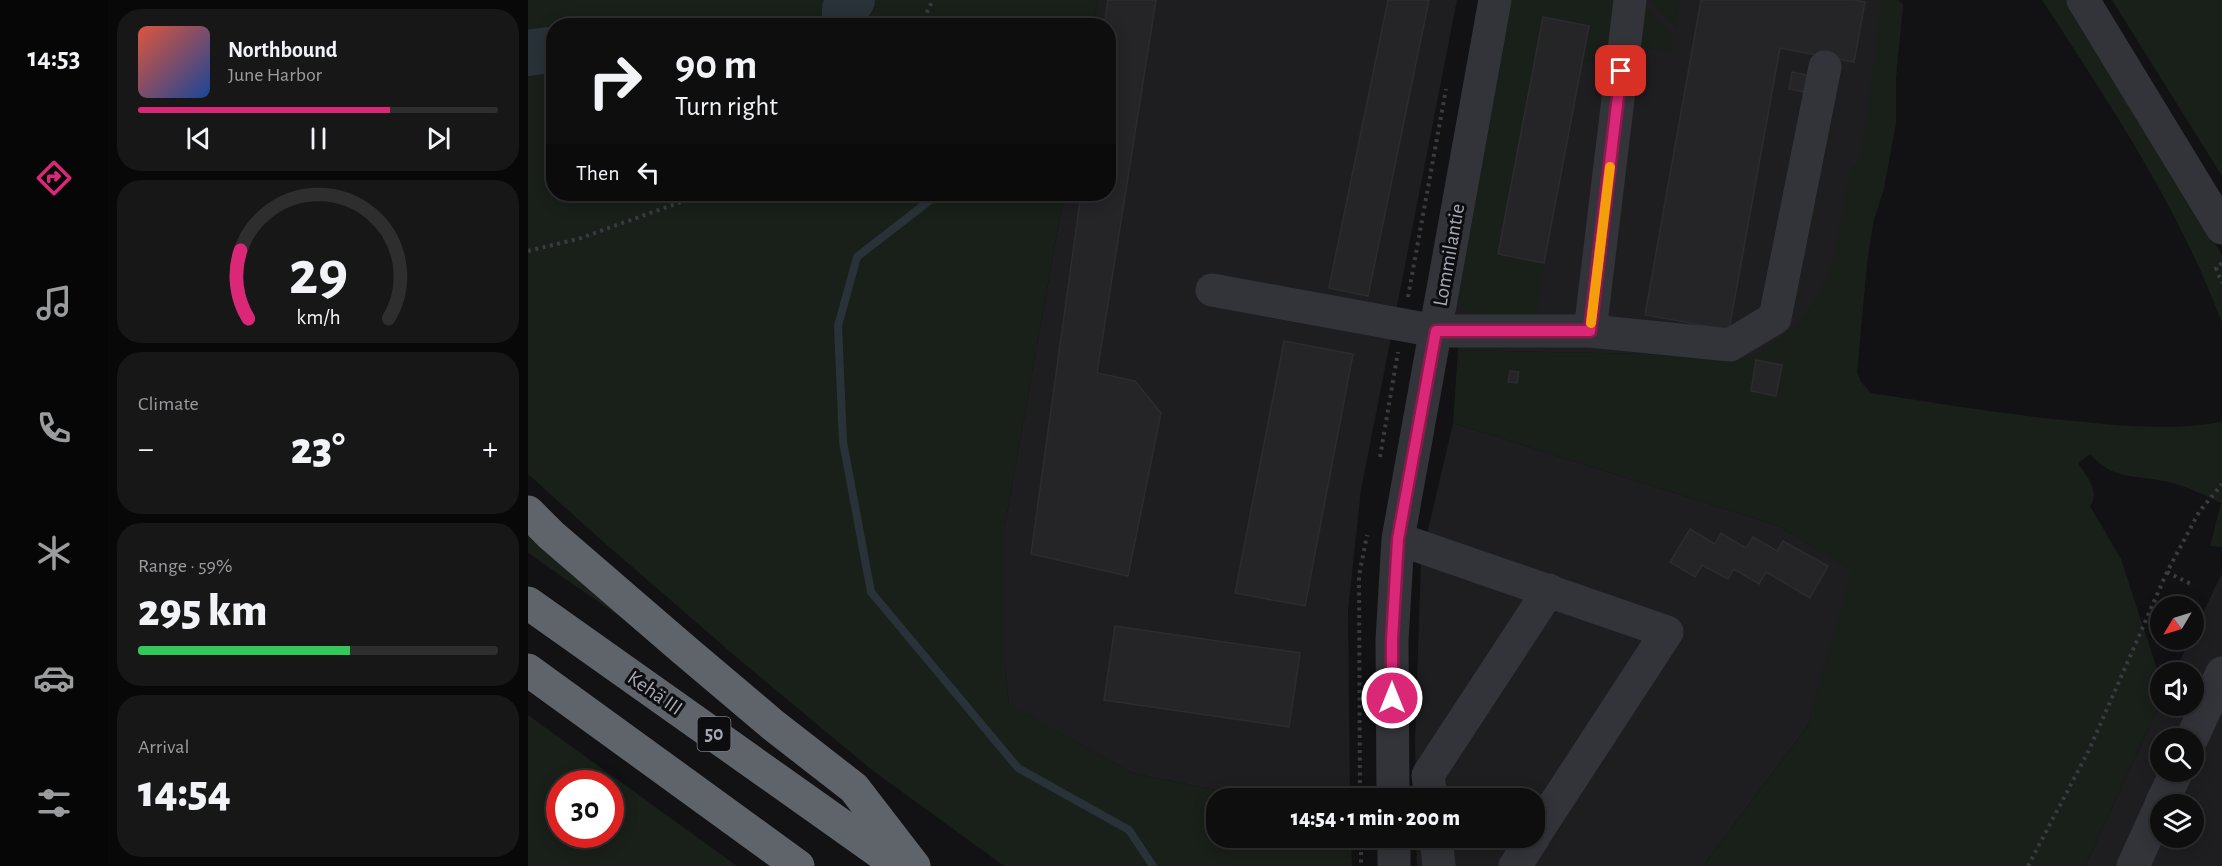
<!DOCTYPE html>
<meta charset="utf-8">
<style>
:root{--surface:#0e0e0f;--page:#171718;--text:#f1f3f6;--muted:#9b9c9e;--line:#2e2e2f;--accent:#db2777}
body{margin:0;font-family:"Alegreya Sans",sans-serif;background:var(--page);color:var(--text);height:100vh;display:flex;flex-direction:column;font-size:22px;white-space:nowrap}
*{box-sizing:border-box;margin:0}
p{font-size:20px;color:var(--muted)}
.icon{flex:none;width:33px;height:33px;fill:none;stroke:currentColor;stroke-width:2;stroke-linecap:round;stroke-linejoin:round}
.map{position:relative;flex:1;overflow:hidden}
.sheet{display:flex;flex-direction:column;gap:9px;padding:9px;background:#080808;width:420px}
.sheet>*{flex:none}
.top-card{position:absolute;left:18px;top:18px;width:570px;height:183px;border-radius:24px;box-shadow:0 3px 15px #0003,0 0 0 2px var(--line);background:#0e0e0f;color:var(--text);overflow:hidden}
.needle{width:39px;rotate:232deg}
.tools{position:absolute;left:1622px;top:596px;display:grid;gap:12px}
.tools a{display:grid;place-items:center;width:54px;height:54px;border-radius:50%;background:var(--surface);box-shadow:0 3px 15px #0003,0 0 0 2px var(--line);font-size:30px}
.speed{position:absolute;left:18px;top:770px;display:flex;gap:12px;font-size:30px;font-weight:700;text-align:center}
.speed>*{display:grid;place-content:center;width:78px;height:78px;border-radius:50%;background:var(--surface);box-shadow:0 3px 15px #0003,0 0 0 2px var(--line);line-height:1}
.speed .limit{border:9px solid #d22;background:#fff;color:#111}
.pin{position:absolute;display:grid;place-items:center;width:51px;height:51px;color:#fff;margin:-26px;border-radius:12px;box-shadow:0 3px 9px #0006}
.me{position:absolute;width:66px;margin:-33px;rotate:0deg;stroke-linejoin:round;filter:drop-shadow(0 0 4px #0008)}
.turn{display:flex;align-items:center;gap:21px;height:126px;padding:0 30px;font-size:27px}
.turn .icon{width:78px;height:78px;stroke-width:2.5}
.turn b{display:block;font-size:42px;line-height:51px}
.then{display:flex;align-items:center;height:57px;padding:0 30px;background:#0003;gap:12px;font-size:22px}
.big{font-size:45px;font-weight:800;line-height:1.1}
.sheet .tile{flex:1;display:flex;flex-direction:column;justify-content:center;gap:9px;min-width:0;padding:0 21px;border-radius:24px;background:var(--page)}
.sheet .dial{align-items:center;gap:0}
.dial svg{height:156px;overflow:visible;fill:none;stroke:var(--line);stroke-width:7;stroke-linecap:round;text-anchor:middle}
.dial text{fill:var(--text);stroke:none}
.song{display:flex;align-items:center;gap:18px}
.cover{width:72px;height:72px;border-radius:9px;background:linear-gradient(135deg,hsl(10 70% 55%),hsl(220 70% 35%))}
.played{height:6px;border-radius:3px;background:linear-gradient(90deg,var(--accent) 70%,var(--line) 70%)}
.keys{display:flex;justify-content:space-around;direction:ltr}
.heat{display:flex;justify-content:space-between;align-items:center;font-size:33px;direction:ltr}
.charge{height:9px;border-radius:4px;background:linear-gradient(90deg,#34c759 59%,var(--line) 0)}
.trip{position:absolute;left:678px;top:788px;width:339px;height:60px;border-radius:24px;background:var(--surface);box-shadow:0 3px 15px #0003,0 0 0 2px var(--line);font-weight:800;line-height:60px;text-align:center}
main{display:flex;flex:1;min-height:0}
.dock{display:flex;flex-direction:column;width:108px;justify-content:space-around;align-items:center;background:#060606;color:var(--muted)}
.dock .icon{width:42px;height:42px}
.dock .selected{color:var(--accent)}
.dock b{font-size:27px;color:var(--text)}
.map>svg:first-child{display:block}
</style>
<main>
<nav class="dock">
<b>14:53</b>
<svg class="icon selected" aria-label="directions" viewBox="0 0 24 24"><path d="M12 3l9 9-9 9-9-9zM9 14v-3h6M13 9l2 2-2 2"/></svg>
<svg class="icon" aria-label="music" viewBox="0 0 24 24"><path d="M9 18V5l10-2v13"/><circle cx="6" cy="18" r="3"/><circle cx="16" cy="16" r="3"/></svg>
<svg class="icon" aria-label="phone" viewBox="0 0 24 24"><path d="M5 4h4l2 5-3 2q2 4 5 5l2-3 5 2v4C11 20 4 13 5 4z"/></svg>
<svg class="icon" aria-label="climate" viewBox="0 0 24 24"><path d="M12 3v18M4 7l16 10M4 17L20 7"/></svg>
<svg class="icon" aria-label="car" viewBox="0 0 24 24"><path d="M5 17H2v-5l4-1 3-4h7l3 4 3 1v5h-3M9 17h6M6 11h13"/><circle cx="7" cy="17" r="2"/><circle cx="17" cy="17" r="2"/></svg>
<svg class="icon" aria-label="filters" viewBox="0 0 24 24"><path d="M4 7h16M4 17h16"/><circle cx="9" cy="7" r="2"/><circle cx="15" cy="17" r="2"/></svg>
</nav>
<section class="sheet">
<div class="tile">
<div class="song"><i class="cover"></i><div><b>Northbound</b><p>June Harbor</p></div></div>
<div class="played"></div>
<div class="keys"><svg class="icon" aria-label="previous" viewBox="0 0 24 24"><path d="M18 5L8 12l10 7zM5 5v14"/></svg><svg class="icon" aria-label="pause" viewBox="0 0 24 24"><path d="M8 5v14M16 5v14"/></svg><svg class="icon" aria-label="next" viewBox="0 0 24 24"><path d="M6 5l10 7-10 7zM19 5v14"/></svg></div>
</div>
<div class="tile dial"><svg viewBox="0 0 100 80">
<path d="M14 69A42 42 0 1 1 86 69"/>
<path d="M14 69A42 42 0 0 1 10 34" stroke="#db2777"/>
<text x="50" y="56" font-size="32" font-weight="700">29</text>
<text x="50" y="72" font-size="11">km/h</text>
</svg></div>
<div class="tile"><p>Climate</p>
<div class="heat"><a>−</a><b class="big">23°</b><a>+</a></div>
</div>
<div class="tile"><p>Range · 59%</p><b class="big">295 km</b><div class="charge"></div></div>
<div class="tile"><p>Arrival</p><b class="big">14:54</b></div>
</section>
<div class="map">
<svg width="1694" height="866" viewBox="0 0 1694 866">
<rect width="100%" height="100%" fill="#121214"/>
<!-- built -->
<path fill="#1e1e21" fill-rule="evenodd" d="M570,0H929L833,490L820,610L822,798H728L604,773L481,705L477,664V525L536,194H580V26L565,25Z
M982,0H1370L1375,5L1368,77V123L1356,188L1345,223L1339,263L1329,372L1119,354L930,350L927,299Z
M925,423L1251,526L1325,571L1279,727L1175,866H889L888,837H1006V798H888L887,741L893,560Z
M1694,573V866H1557L1632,704L1665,705V672H1647L1662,639H1665V634ZM1632,738H1665V771H1632ZM1632,804H1665V837H1632Z"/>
<!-- green -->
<path fill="#191f19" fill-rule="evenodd" d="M0,0H570L565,26H26V194H536L477,525V664L481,704L604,773L728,798H688V837H823L824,866H476L344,770L214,662L72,539L0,474Z
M982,0H1089L1081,56L1073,63L1054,60L1015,18L970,254L1016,263L1008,314L1005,319C969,322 954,326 927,299Z
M1123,0H1152L1148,28Z
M1354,0H1370L1375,5L1368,77V123L1356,188L1345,223L1339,263L1329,372L1333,382L1343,393C1414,404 1485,416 1557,422C1603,427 1648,430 1694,422V547L1682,546L1693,503C1676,495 1658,486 1640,482C1608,474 1586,482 1562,454L1550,463C1558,476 1573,491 1562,506L1593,559L1632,678V704L1557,866H1175L1279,727L1324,571L1251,526L925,423L930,350L1119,354L1196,360L1219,359L1239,349L1276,318L1295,287L1306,259L1322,171L1333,159Z
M1514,0H1540L1694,255V323C1651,207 1581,103 1514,0Z
M1584,0H1694V176Z
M1115,4L1145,36L1143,52L1110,46Z
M0,532L101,623L0,553Z
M0,715L209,866H0ZM32,783H82V834H32Z"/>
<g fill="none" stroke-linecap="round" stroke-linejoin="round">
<!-- stream -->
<path stroke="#293238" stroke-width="8" d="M317,9L332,26
M410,194L329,257L310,326L315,442L343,592L490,768L601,830L625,866"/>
<!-- river -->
<path stroke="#293238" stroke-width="46" d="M317,26V9L324,0
M0,53L20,50L26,52"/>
</g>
<!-- building -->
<path fill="#252528" stroke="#2c2c30" stroke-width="1.5" d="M580,0H628L569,373L607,381L633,413L600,576L503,554L553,194H580V26H576Z
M860,0H901L840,296L801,288Z
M1173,0H1327L1337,2L1326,62L1252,48L1201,330L1117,315Z
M1015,17L1061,26L1016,263L970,254Z
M1264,72L1285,76L1282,93L1261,89Z
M756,341L825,354L777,606L707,593Z
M1228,360L1254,365L1248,396L1223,391Z
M982,371L991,372L989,383L980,382Z
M1162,529L1187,544L1193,533L1218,548L1225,537L1249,551L1255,541L1300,566L1282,598L1238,572L1231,584L1206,569L1200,579L1174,565L1167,577L1142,562Z
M587,626L772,653L761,727L576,700Z"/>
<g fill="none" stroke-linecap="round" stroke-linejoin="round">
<!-- path -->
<path stroke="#393b40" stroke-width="4" stroke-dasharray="3 4.5" stroke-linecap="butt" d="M392,26L405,0
M0,251L50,239L175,194
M1694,263L1688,268L1694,283
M880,297L918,89
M852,457L870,352
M1639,572L1663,584
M832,798L831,576L839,535
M833,837V866
M1500,866L1561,750L1639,572L1671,512L1694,484"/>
<!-- minor -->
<path stroke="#333439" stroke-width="33" d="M1555,0L1694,228
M684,290L908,331H1062L1202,345L1247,318L1297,67
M1062,331L1102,0
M870,539L1139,632L1006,836
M1664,738L1694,673
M865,798L864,640L870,539L967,0
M903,798L900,775L1021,590
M1633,804L1649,771
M866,837V866
M908,837L911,866
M987,866L1006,837
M1605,866L1632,807"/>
<!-- highway -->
<path stroke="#5f636a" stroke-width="33" d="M0,512L23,535L154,648L245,725L326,788L386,866
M0,603L371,866
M0,670L270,866"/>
</g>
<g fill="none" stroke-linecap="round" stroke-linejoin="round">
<defs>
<path id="route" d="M864,698V640L870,539L908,331H1062L1093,71"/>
</defs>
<!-- route casing -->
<use href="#route" stroke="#8e194d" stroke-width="15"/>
<!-- route -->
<use href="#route" stroke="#db2777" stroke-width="10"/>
<!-- slow -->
<path stroke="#f59e0b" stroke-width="10" d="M1063,323L1082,167"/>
</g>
<g text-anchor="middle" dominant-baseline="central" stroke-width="6" stroke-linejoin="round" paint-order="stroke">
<!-- shield labels -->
<rect fill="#0d0d0f" stroke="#777a83" stroke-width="1.5" x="169.5" y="717" width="33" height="34" rx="4.5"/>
<g font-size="20" font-weight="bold" fill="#a4a9b5">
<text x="186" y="734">50</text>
</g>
<!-- street labels -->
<g font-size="21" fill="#a4a9b5" stroke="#0d0d0f">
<text transform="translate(921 255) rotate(-80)">Lommilantie</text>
<text transform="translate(127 693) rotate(35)">Kehä III</text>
</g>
</g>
</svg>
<div class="tools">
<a><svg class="needle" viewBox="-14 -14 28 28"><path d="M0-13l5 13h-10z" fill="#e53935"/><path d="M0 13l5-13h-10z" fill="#9b9c9e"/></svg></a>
<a><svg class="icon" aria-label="sound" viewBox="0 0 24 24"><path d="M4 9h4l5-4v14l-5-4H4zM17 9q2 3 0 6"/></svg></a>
<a><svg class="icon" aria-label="search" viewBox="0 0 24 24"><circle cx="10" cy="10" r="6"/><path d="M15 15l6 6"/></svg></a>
<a><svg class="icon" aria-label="layers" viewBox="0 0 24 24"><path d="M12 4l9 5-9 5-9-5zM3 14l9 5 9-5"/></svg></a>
</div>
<div class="speed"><div class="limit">30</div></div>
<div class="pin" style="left:1093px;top:71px;background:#d93025"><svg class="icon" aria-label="arrive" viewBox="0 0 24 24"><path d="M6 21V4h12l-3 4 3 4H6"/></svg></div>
<svg class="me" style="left:864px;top:698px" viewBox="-20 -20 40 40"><circle r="17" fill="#db2777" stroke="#fff" stroke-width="3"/><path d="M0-11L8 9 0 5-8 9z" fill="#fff"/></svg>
<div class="trip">14:54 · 1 min · 200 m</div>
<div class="top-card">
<div class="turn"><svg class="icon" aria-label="right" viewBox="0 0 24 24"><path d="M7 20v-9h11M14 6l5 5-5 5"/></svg><div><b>90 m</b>Turn right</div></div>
<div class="then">Then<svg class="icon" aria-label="left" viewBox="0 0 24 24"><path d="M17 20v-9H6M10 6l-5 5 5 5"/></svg></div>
</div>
</div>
</main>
